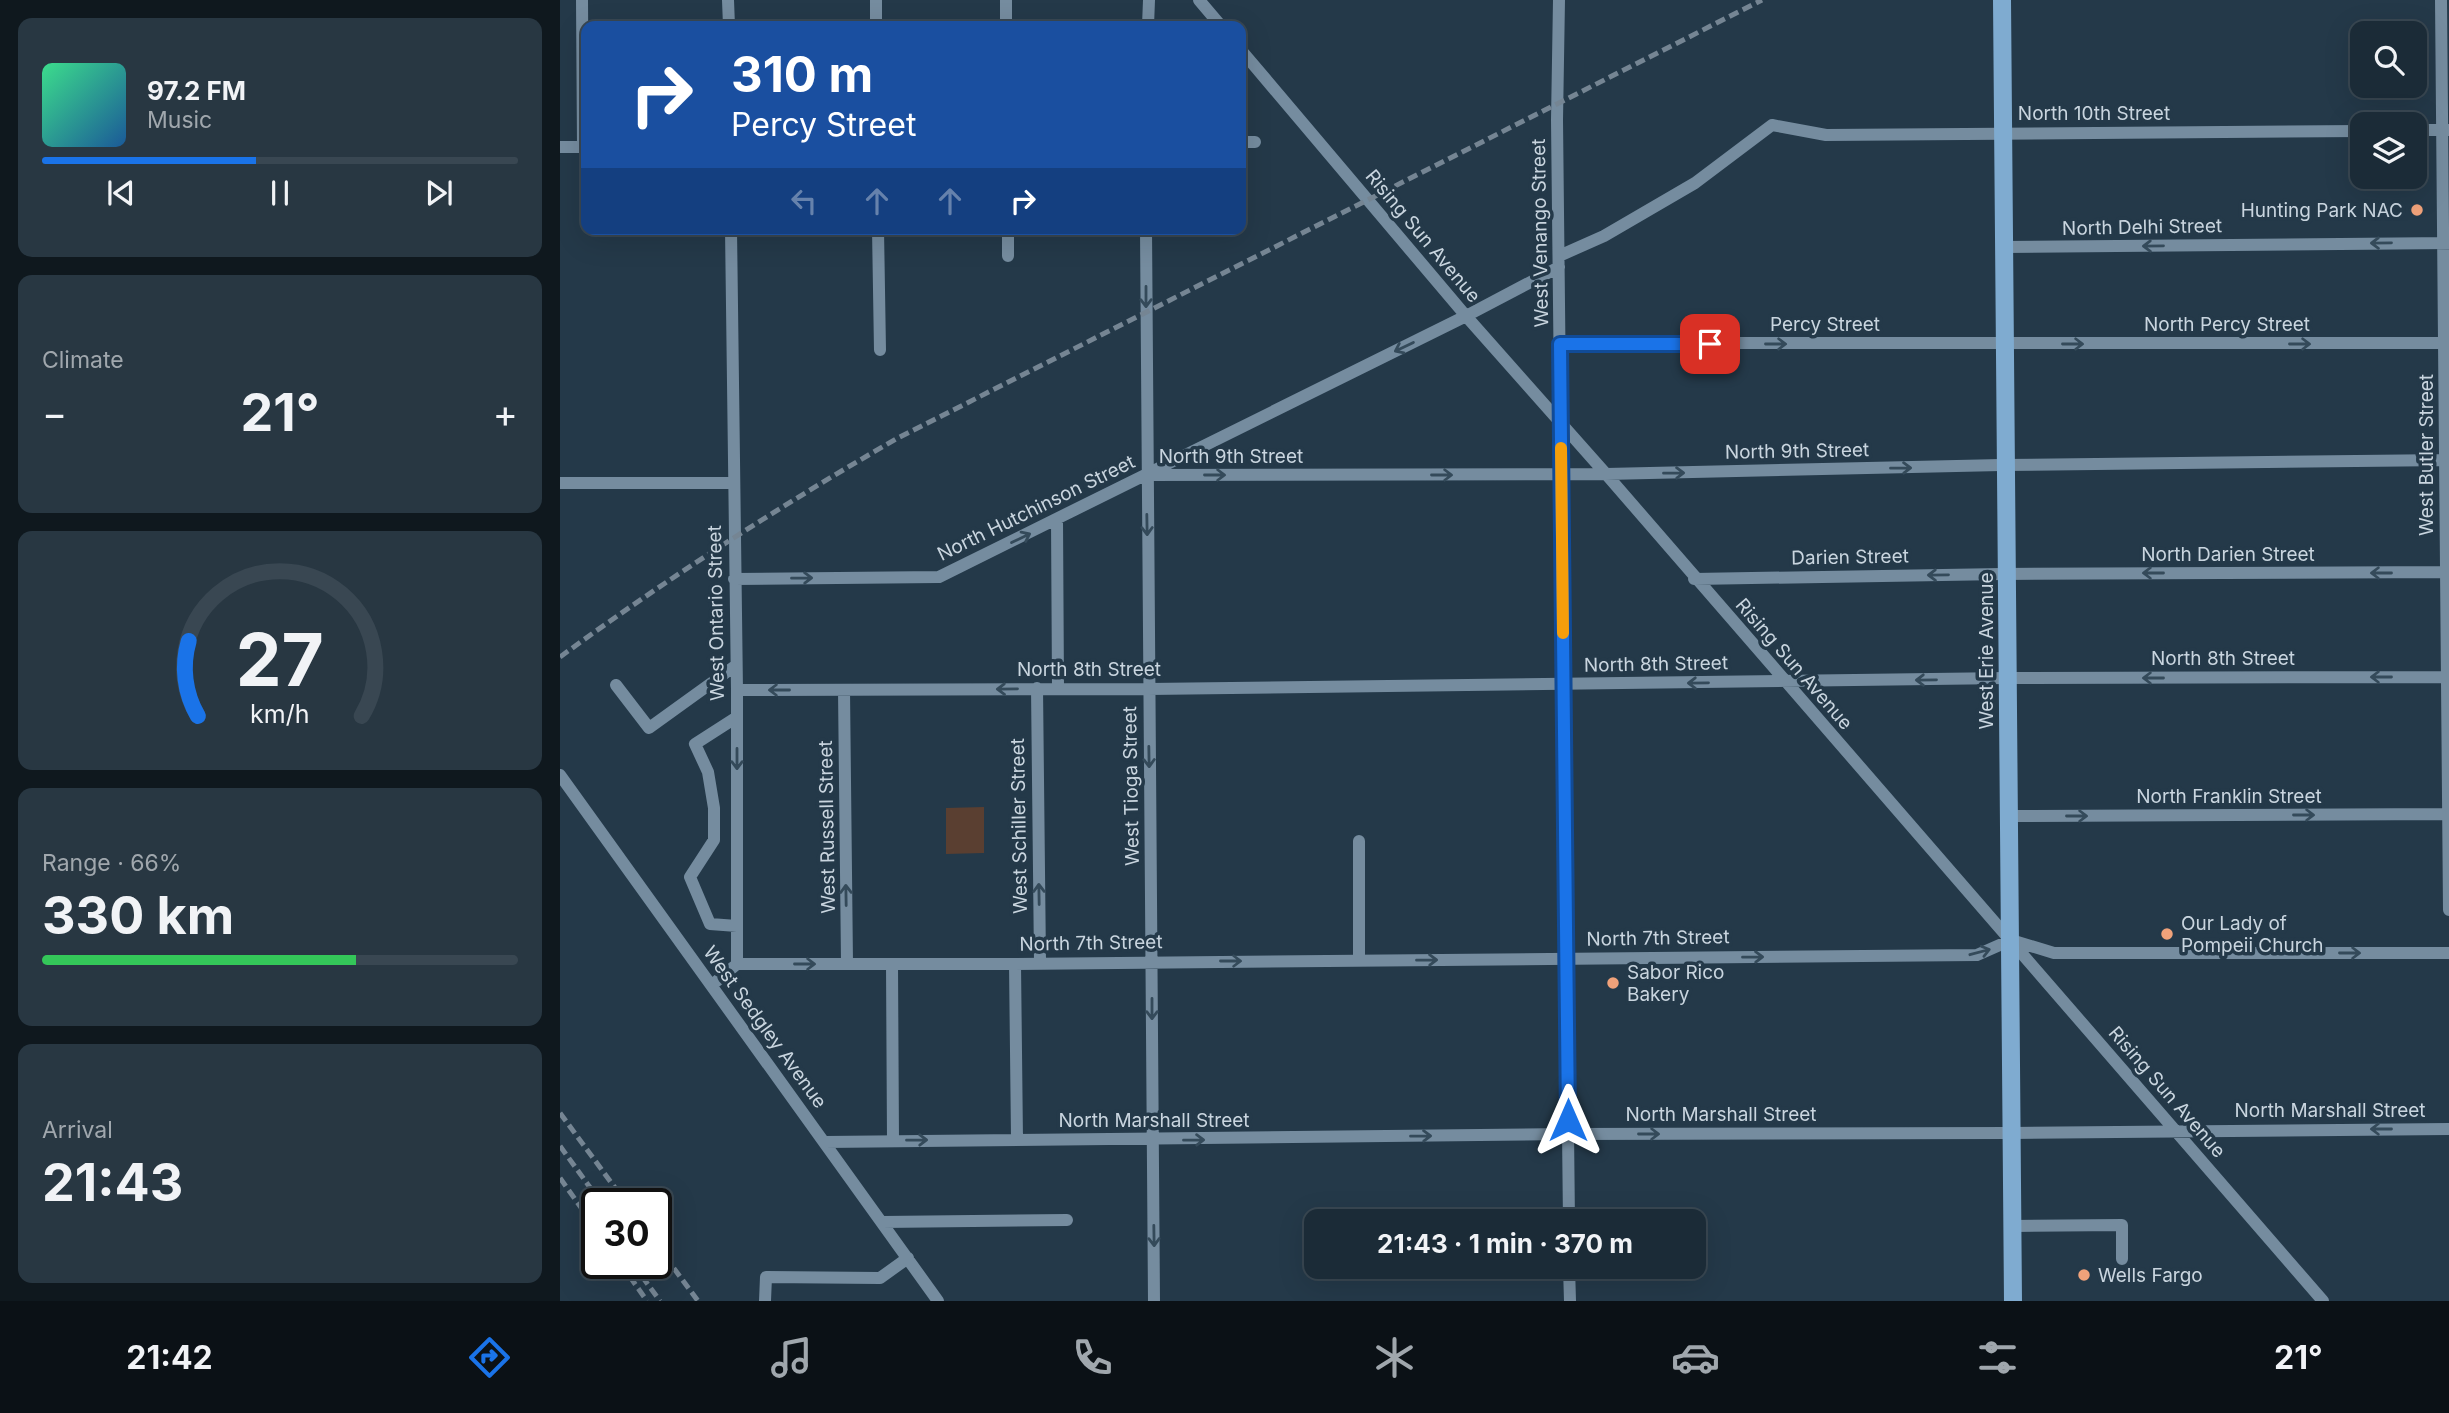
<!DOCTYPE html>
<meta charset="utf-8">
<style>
:root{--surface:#1b2b37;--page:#283742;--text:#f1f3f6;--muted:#a0a7ad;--line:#394752;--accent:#1a73e8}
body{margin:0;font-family:Inter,sans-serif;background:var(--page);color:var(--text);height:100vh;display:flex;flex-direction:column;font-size:26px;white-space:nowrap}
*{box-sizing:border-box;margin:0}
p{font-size:23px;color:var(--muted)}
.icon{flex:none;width:38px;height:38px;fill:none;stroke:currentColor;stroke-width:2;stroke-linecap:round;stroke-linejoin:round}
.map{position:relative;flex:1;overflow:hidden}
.side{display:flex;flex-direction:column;gap:18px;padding:18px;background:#0f181e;width:560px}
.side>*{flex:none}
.guide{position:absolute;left:21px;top:21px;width:665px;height:214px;border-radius:14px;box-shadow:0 7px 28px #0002,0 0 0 2px var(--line);background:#1a4fa0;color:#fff;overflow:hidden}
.controls{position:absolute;left:1790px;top:21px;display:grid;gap:14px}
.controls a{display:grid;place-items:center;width:77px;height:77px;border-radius:14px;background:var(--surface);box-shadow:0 7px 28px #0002,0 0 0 2px var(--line);font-size:35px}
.speed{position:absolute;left:21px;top:1188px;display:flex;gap:14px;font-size:35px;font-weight:700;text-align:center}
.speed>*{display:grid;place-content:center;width:91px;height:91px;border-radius:50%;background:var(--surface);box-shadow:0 7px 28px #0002,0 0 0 2px var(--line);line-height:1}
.speed .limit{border:4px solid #111;border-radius:10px;background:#fff;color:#111}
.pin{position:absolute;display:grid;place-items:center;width:60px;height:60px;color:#fff;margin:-30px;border-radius:14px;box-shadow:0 4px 10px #0006}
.me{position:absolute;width:77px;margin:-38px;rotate:0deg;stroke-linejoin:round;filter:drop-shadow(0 0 5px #0008)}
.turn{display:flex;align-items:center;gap:24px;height:147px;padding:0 35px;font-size:32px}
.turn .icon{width:91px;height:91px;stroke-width:2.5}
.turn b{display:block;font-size:49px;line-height:60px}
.lanes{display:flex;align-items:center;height:66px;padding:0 35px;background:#0003;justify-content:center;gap:35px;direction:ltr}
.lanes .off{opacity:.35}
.big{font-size:52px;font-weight:700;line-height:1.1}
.side .tile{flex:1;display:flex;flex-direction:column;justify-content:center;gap:10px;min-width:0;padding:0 24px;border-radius:14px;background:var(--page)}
.side .dial{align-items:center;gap:0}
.dial svg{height:182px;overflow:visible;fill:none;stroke:var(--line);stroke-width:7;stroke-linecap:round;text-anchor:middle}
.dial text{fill:var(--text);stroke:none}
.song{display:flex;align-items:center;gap:21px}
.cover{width:84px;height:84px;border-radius:10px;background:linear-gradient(135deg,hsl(150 70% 55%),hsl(210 70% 35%))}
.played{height:7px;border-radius:4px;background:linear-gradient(90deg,var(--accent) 45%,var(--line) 45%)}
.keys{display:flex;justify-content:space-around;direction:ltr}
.heat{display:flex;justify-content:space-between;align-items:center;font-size:38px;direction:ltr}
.charge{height:10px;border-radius:5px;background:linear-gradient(90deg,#34c759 66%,var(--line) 0)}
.trip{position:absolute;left:744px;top:1209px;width:402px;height:70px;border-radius:14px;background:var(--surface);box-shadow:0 7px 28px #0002,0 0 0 2px var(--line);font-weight:700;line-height:70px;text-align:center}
.menu{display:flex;height:112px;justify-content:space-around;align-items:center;background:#0b1116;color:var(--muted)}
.menu .icon{width:49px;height:49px}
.menu .current{color:var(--accent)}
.menu b{font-size:32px;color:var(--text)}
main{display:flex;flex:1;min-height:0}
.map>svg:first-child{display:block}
</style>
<main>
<section class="side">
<div class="tile">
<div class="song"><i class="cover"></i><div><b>97.2 FM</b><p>Music</p></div></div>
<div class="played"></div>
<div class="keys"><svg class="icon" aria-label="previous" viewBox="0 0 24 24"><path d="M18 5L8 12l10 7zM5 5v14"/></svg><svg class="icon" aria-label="pause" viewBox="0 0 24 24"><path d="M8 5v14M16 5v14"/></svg><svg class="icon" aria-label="next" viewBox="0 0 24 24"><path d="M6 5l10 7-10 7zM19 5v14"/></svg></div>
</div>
<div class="tile"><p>Climate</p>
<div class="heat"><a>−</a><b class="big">21°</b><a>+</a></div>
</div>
<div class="tile dial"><svg viewBox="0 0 100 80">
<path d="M14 69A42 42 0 1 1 86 69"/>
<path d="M14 69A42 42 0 0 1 10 36" stroke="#1a73e8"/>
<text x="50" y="56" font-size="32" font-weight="700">27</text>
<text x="50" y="72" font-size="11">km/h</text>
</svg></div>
<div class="tile"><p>Range · 66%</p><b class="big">330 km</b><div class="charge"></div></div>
<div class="tile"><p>Arrival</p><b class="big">21:43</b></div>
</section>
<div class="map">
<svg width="1889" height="1301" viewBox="0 0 1889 1301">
<rect width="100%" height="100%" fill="#243949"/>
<!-- green -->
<path fill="#5a3f31" d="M424,807V853L386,854V808Z"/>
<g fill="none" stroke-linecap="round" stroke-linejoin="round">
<!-- minor -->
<path stroke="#758c9f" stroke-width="12" d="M22,0L23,147
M168,0L169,26
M316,0V26
M446,0V26
M639,0L661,26
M999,0L997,120L1009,1222
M1881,0L1889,910
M588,26L589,0
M681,50L906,316L1046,474L1763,1301
M1855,130H1889
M681,142H695
M0,147H26
M318,229L320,350
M448,229V256
M586,229L594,1301
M1444,247L1889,243
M999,256L1044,236L1135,183L1212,125L1266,135L1802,131
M1000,343H1889
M587,475L1046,474L1441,465L1889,460
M0,483H173
M497,520L498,688
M174,579L379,577L906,316L999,267
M1134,579L1442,574L1889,572
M56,685L89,728L175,666
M477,688L480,962
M177,690L589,689L1447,678L1889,677
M284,690L287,963
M0,775L378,1301
M1449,816L1889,814
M799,841V961
M177,926L150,924L130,877L154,840V808L148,772L135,744L177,717
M177,964H455L1417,955L1451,940L1494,953H1889
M332,964L333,1141
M455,964L457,1139
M152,985L177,964V690L171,229
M265,1142L1008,1134L1451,1133L1889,1129
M322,1222L507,1220
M1452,1226L1562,1225V1259
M1009,1267L1010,1301
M205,1301L206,1277L320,1278L348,1258"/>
<!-- major -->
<path stroke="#7fabd0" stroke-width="18" d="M1442,0L1453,1301"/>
<!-- rail -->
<path stroke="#758593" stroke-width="5" stroke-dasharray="10 5" stroke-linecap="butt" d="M0,657C108,578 220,506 336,439L1202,0
M0,1113L67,1204
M0,1146L42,1204
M0,1178L37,1230
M96,1244L138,1301
M61,1264L87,1301
M73,1264L100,1301"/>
</g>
<!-- one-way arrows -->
<defs><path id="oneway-shaft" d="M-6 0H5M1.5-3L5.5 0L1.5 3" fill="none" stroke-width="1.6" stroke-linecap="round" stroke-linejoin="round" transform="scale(1.75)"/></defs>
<g stroke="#344a5a">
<use href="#oneway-shaft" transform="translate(1821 243) rotate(179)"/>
<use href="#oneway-shaft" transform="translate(1593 246) rotate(179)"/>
<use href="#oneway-shaft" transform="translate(586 297) rotate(90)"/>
<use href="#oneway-shaft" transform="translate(1216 344)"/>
<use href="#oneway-shaft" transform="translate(1513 344)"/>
<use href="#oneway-shaft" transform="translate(1740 344)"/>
<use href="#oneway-shaft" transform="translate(844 347) rotate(154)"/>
<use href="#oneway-shaft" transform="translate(1341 468) rotate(-1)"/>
<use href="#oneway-shaft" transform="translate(1114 473) rotate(-1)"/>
<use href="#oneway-shaft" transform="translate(655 475)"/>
<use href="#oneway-shaft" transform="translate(882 475)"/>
<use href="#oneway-shaft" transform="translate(587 525) rotate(89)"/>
<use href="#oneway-shaft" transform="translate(461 538) rotate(-26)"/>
<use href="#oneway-shaft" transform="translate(1593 573) rotate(180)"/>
<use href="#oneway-shaft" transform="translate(1821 573) rotate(180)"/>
<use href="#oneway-shaft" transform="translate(1378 575) rotate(179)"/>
<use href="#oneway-shaft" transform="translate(242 578) rotate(-1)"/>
<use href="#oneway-shaft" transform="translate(1821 677) rotate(180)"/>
<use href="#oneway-shaft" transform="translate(1593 678) rotate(180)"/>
<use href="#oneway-shaft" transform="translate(1366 680) rotate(179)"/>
<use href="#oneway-shaft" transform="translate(1138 683) rotate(179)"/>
<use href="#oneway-shaft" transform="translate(447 689) rotate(179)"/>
<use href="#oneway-shaft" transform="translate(219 690) rotate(180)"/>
<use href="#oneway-shaft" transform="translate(589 757) rotate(89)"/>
<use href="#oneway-shaft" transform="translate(177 759) rotate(90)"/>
<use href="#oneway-shaft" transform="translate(1744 815)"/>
<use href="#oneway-shaft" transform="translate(1517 816)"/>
<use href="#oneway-shaft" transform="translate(479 894) rotate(-91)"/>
<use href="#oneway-shaft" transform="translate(286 895) rotate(-91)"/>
<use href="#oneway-shaft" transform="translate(1420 952) rotate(-15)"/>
<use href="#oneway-shaft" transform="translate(1790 953)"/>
<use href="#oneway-shaft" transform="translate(1193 957) rotate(-1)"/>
<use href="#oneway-shaft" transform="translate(867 960) rotate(-1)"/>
<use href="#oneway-shaft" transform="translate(671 961)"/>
<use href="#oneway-shaft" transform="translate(245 964)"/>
<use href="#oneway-shaft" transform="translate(592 1009) rotate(90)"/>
<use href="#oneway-shaft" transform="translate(1821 1129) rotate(180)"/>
<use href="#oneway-shaft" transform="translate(1089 1134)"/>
<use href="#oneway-shaft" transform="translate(861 1136) rotate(-1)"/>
<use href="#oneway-shaft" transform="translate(357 1140) rotate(-1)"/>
<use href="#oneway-shaft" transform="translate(634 1140) rotate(-1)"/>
<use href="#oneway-shaft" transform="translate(594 1236) rotate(89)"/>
</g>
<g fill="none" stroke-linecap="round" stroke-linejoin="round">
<defs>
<path id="route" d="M1008,1120L1000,344H1150"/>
</defs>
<!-- route casing -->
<use href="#route" stroke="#114b97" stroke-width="18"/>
<!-- route -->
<use href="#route" stroke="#1a73e8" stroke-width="12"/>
<!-- slow -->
<path stroke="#f59e0b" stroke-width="12" d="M1001,448L1003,633"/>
</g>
<!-- markers -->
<g fill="#f0a27a" stroke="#243949" stroke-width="2.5">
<circle cx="1857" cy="210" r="7"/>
<circle cx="1607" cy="934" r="7"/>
<circle cx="1053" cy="983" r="7"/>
<circle cx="1524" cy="1275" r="7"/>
</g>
<g text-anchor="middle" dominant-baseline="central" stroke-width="7" stroke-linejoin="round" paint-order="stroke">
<!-- street labels -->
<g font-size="19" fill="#c9d5df" stroke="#243949">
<text x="1534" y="113">North 10th Street</text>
<text transform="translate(1582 227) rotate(-1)">North Delhi Street</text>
<text transform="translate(980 233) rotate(-91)">West Venango Street</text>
<text transform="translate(863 236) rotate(50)">Rising Sun Avenue</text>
<text x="1265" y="324">Percy Street</text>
<text x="1667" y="324">North Percy Street</text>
<text transform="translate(1237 451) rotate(-1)">North 9th Street</text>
<text transform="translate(1866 455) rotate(-90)">West Butler Street</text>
<text x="671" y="456">North 9th Street</text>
<text transform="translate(476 508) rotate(-26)">North Hutchinson Street</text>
<text x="1668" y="554">North Darien Street</text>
<text transform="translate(1290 557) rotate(-1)">Darien Street</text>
<text transform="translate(156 613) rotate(-91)">West Ontario Street</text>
<text transform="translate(1426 651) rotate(-90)">West Erie Avenue</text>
<text x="1663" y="658">North 8th Street</text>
<text transform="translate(1096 664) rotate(-1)">North 8th Street</text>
<text transform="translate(1234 664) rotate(49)">Rising Sun Avenue</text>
<text x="529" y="669">North 8th Street</text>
<text transform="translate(571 786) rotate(-91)">West Tioga Street</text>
<text x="1669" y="796">North Franklin Street</text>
<text transform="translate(459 826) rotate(-91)">West Schiller Street</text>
<text transform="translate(267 827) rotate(-91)">West Russell Street</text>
<text transform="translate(1098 938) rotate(-1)">North 7th Street</text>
<text transform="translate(531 943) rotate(-1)">North 7th Street</text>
<text transform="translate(205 1027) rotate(54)">West Sedgley Avenue</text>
<text transform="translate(1607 1092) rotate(49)">Rising Sun Avenue</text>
<text x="1770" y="1110">North Marshall Street</text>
<text x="1161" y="1114">North Marshall Street</text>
<text x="594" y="1120">North Marshall Street</text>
</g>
<!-- poi labels -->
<g font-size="19" fill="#c9d5df" stroke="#243949" text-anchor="start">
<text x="1843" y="210" text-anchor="end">Hunting Park NAC</text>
<text x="1621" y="923">Our Lady of<tspan x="1621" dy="22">Pompeii Church</tspan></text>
<text x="1067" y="972">Sabor Rico<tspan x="1067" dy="22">Bakery</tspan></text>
<text x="1538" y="1275">Wells Fargo</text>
</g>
</g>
</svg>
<div class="controls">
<a><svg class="icon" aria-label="search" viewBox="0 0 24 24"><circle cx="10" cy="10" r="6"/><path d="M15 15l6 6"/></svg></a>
<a><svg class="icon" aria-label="layers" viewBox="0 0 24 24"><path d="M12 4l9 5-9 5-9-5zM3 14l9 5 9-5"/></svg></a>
</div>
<div class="speed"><div class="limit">30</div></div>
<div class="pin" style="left:1150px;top:344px;background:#d93025"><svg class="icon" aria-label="arrive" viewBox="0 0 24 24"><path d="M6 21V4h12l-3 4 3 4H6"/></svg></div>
<svg class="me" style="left:1008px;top:1120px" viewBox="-20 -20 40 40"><path d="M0-17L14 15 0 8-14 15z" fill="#1a73e8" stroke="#fff" stroke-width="4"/></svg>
<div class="trip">21:43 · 1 min · 370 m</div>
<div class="guide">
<div class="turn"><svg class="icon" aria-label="right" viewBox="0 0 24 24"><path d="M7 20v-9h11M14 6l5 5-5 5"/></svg><div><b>310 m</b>Percy Street</div></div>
<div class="lanes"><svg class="icon off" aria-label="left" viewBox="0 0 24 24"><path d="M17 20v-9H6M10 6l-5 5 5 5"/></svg><svg class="icon off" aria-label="ahead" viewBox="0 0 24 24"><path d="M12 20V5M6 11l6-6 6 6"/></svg><svg class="icon off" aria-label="ahead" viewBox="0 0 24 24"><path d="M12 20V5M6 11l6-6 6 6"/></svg><svg class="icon" aria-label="right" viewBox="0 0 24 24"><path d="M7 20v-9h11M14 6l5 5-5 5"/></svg></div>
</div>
</div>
</main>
<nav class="menu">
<b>21:42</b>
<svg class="icon current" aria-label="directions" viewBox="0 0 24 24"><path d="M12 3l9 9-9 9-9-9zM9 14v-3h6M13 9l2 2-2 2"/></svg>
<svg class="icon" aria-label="music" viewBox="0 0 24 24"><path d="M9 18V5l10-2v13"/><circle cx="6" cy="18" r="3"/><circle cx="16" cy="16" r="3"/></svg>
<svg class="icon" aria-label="phone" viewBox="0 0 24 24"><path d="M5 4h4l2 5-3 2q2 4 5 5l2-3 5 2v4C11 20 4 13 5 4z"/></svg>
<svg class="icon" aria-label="climate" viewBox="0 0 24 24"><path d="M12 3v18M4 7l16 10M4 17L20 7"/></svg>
<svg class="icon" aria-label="car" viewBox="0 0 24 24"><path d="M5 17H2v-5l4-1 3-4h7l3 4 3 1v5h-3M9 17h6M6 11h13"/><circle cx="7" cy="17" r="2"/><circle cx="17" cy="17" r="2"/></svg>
<svg class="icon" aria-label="filters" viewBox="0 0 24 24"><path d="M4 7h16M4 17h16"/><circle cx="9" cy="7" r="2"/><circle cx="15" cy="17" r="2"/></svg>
<b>21°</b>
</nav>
